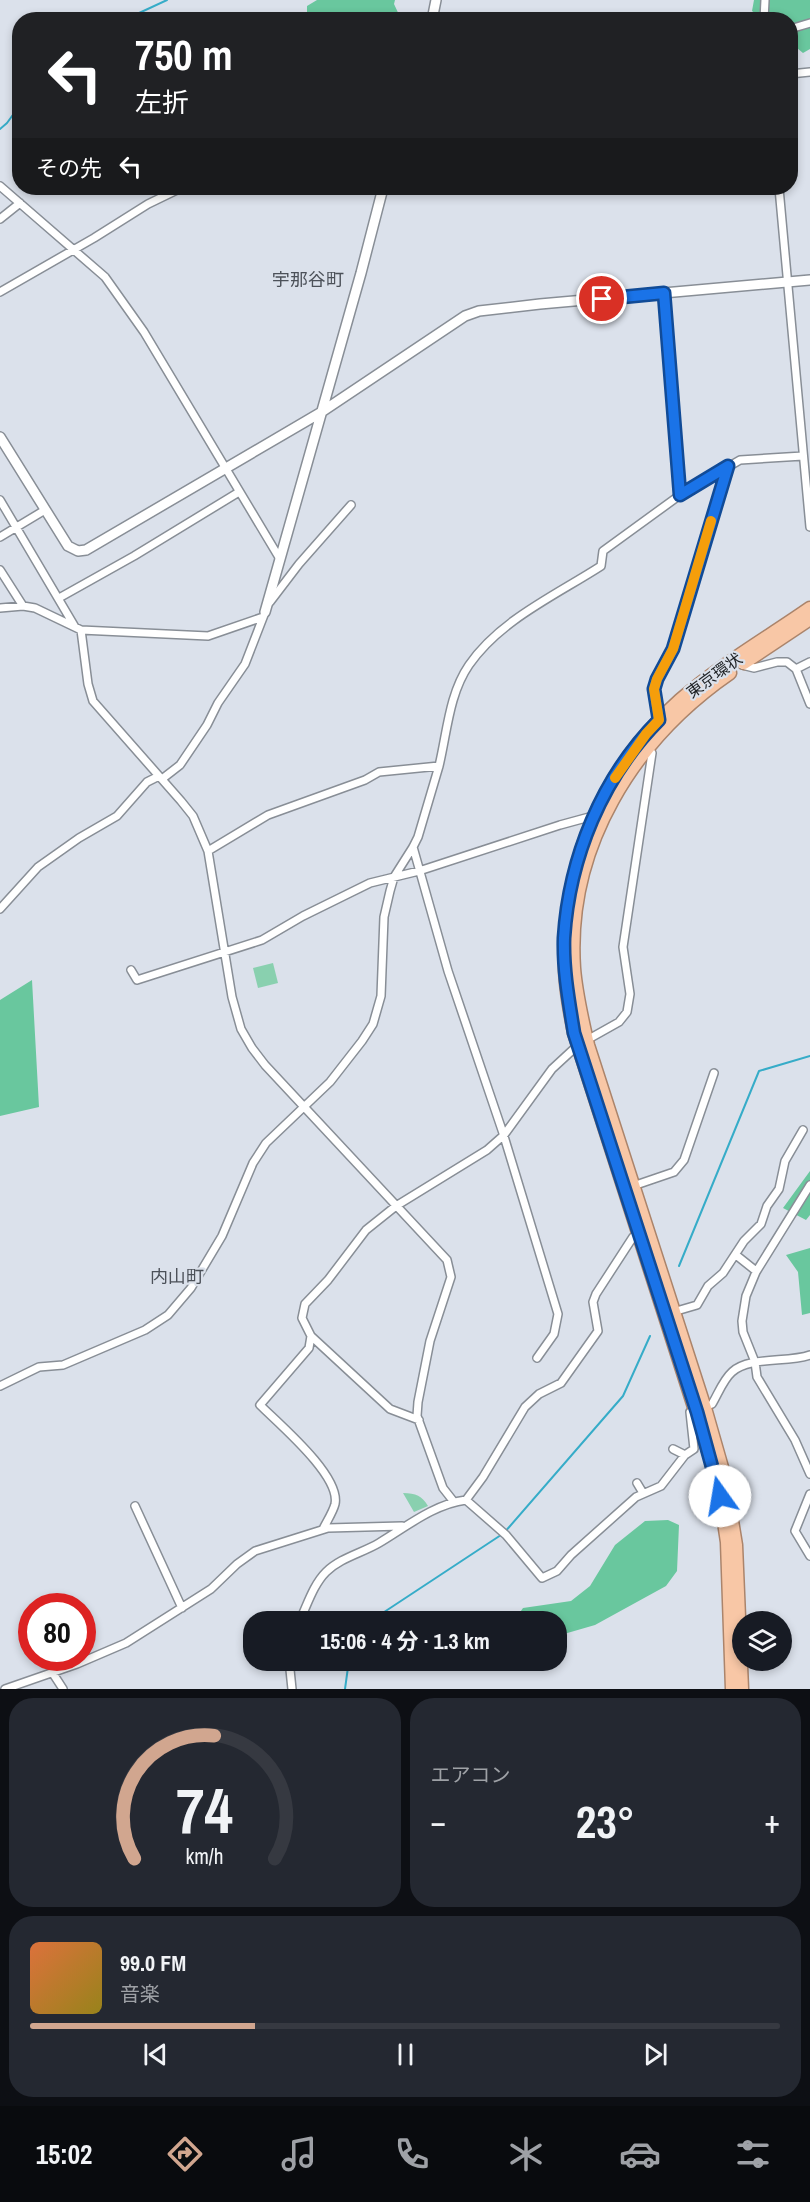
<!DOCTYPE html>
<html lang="ja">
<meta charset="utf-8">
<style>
:root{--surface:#171b24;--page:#242831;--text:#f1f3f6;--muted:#9ea1a6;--line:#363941;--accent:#d1a68f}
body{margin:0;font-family:"Archivo Narrow","Noto Sans JP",sans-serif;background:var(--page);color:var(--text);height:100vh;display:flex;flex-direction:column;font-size:22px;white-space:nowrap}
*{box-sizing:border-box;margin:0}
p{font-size:20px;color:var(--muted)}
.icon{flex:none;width:33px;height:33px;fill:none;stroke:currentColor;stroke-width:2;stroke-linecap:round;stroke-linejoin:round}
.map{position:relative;height:1689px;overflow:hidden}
.details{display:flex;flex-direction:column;gap:9px;padding:9px;background:#0d0f14;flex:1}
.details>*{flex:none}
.banner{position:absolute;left:12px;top:12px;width:786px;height:183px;border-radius:24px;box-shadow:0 3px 9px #0003;background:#202124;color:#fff;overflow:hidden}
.tools{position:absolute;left:732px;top:1611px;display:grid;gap:12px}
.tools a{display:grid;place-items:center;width:60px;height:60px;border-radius:50%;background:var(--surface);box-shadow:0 3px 9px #0003;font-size:30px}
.speed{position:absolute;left:18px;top:1593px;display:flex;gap:12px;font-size:30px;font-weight:700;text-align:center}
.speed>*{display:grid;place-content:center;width:78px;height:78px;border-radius:50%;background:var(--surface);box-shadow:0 3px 9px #0003;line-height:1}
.speed .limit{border:9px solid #d22;background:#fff;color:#111}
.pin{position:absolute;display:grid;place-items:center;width:51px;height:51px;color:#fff;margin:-26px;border:3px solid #fff;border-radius:50%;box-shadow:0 2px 6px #0007}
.me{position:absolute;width:66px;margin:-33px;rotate:347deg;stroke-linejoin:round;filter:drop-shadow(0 0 4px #0008)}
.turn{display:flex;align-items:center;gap:21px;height:126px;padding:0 24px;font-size:27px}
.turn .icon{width:78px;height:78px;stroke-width:2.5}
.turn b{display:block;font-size:42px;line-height:51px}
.then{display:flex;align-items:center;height:57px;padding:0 24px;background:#0003;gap:12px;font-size:22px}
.big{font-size:45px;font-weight:700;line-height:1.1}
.details .widget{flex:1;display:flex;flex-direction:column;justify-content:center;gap:9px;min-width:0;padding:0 21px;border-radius:24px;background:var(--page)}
.details .dial{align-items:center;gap:0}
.dial svg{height:156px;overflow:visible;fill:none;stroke:var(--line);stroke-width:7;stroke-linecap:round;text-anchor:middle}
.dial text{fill:var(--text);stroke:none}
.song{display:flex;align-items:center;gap:18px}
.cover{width:72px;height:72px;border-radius:9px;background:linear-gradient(135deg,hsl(20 70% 55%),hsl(50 70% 35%))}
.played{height:6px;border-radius:3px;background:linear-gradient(90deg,var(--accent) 30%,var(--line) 30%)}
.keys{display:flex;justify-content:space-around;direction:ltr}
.heat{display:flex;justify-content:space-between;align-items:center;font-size:33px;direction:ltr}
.details .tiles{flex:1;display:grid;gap:9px;grid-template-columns:1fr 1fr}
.widget:last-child{grid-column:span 2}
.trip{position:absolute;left:243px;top:1611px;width:324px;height:60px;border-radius:24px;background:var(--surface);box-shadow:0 3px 9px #0003;font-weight:700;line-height:60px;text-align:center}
.tabs{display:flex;height:96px;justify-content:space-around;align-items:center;background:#090b0e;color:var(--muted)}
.tabs .icon{width:42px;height:42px}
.tabs .on{color:var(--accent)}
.tabs b{font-size:27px;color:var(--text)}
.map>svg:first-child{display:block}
</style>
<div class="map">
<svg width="810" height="1689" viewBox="0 0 810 1689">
<rect width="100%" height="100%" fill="#dbe1eb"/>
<!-- green -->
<path fill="#89d0af" d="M273,963L278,983L258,988L253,968Z
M403,1493C416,1493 422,1496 428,1506L414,1512Z"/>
<!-- forest -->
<path fill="#69c79e" d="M317,0H395L394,4L401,19H307V6Z
M754,0H810V49L803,53L791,43L790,20L762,19L752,11Z
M32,980L39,1107L0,1116V1000Z
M810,1171V1215L806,1220L783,1208Z
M810,1248V1313L802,1315L798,1272L786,1255Z
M668,1520L679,1525L677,1571L666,1586L595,1625L557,1636L556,1622L514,1621L523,1608L571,1601L590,1586L615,1545L645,1521Z"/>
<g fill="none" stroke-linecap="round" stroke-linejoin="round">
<!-- stream -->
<path stroke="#36acc8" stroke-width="2" d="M124,20L167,0
M0,129L7,123L20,105
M679,1266L759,1071L810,1056
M369,1622L504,1533L623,1396L650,1336
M345,1689L349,1660"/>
<defs>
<path id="minor" d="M764,20L765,0
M790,29L810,23
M790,74L810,72
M0,186L105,277L144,332L280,559
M779,188L810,527
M0,219L20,203
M0,292L94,238L148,204L181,188
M664,293L680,495
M0,500L75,627
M0,537L45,510
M0,570L23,606
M59,598L134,556L239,492
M270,602L299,564L351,505
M0,608L23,606L35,608L81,630L208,636L263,617
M81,630L88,684L93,701L181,801L193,816L208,851L232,997L241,1029L252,1048L265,1065L447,1260L451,1277L430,1341L418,1402L417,1416L443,1488L454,1502
M742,665L754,668L777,662H787L796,669L810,704
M796,669L810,662
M659,720L655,689L657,679L673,649L728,466
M162,779L180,765L207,725L218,703L245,664L264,615
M413,847L448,971L503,1133L558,1314L554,1334L537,1358
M208,851L268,815L365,780L379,772L439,766
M0,909L38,867L79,838L117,816L147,782L159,776
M131,970L137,980L262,940L303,916L370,883L419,871L560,825L593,816
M810,1185L756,1272L746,1296L742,1321L743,1332L755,1362L757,1377L795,1440L810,1474
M633,1186L674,1172L684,1160L714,1073
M736,1255L756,1271
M673,1312L697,1305L708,1286L723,1273L744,1241L761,1224L767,1206L779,1189L785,1161L803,1130
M311,1336L390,1409L419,1420
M0,1386L39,1367L63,1365L145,1330L168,1315L191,1288L222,1236L253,1163L266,1143L330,1082L362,1041L373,1024L381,996L384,917L390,891L394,877L413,847L418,837C425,813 432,790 439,766C447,733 449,694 469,665C500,620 556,595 601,566L603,551L680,495L740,460L803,456
M673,1449L685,1455L694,1449L690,1412L712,1404C718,1394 723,1380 732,1372C749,1356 788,1363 810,1355
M637,1483L643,1493
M810,1494L795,1531L810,1556
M466,1500L506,1535L542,1578L557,1571L571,1555L636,1497L661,1486L685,1455
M135,1506L182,1608
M323,1529C327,1521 333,1512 335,1504C341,1476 279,1424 260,1405L309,1348L311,1336L302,1318L305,1304L328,1280L366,1230L396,1206L487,1150L504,1135L552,1069L578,1045L619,1022L627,1012L630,994L623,947L652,753L649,748
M299,1622C307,1606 313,1585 326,1572C340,1558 362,1553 379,1543C406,1527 434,1504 466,1500L483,1477L525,1407L539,1394L561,1383L598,1331L593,1302L596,1294L633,1237L639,1235
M289,1660L292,1689
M52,1672L63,1689
M5,1689L77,1664L126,1643L211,1589L237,1564L255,1551L328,1528L402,1526"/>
<path id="tertiary" d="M432,20L436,0
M0,437L68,546L78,551L86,550L320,413L465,316L479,311L540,304L810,280
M265,612L361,273L383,188"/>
<path id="trunk" d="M744,663L810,619
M730,673C633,740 566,847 574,968C576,994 582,1019 588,1045L705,1408L725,1478L736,1545L742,1689
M732,1689L727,1542L720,1496L712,1463L574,1033C570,1011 565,989 565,966C562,864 604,767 680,700C720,665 767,638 810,608"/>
</defs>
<!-- minor casing -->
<use href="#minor" stroke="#888e96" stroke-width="10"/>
<!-- tertiary casing -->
<use href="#tertiary" stroke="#888e96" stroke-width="12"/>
<!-- trunk casing -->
<use href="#trunk" stroke="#ab846b" stroke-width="15"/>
<!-- minor -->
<use href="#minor" stroke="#fff" stroke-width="7"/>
<!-- tertiary -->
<use href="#tertiary" stroke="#fff" stroke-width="9"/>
<!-- trunk -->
<use href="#trunk" stroke="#f8c7a6" stroke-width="12"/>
</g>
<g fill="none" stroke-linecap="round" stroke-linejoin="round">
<defs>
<path id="route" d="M602,299L664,293L680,495L728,466L673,649L657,679L654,689L659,720C602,777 569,858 564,938C563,970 569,1002 574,1033L697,1412L720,1496"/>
</defs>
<!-- route casing -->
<use href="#route" stroke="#114b97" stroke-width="15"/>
<!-- route -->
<use href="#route" stroke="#1a73e8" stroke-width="10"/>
<!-- slow -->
<path stroke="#f59e0b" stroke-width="10" d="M615,778L646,734L659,720L654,689L657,679L673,649L711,521"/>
</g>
<g text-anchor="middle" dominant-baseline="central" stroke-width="4.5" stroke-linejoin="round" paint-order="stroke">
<!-- street labels -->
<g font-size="16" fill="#1f2225" stroke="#dbe1eb">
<text transform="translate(714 675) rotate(-36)">東京環状</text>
</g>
<!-- neighbourhood labels -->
<g font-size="18" fill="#4c5159" stroke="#dbe1eb">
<text x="308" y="279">宇那谷町</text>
<text x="177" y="1276">内山町</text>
</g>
</g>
</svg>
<div class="tools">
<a><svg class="icon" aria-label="layers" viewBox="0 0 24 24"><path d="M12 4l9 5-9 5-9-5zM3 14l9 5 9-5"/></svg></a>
</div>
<div class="speed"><div class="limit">80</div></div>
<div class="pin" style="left:602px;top:299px;background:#d93025"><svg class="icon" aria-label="arrive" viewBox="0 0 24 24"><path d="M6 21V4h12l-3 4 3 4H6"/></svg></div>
<svg class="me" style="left:720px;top:1496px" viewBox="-20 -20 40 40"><circle r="19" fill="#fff"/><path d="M0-13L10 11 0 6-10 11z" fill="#1a73e8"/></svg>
<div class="trip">15:06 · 4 分 · 1.3 km</div>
<div class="banner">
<div class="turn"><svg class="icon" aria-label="left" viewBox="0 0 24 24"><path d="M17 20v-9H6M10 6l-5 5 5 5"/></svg><div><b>750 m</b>左折</div></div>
<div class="then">その先<svg class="icon" aria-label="left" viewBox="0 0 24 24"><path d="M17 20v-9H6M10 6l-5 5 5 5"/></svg></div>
</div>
</div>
<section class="details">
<div class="tiles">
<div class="widget dial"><svg viewBox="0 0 100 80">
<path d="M14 69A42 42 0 1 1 86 69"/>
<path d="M14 69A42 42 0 0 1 55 6" stroke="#d1a68f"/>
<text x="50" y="56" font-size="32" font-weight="700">74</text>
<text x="50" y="72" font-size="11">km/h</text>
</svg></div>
<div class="widget"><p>エアコン</p>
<div class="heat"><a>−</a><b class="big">23°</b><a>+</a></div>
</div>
<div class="widget">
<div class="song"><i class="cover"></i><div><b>99.0 FM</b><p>音楽</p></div></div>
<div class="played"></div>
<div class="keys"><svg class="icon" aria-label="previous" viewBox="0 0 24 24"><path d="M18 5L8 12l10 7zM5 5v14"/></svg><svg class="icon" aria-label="pause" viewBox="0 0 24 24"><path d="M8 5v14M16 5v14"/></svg><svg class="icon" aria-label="next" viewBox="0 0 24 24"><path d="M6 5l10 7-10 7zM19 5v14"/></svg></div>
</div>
</div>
</section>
<nav class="tabs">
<b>15:02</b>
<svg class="icon on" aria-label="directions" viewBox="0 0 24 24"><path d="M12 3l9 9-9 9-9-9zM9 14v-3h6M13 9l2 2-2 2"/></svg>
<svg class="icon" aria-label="music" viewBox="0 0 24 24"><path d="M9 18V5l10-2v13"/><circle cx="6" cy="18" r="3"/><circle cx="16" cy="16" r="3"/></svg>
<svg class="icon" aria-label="phone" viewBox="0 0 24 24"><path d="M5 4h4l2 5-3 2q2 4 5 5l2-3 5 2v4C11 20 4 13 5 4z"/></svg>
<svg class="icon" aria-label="climate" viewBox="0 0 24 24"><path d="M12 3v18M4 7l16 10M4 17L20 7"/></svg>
<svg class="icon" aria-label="car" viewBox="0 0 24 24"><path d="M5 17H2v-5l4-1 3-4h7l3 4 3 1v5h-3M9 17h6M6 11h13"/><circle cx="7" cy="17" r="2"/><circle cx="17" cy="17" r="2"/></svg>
<svg class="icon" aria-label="filters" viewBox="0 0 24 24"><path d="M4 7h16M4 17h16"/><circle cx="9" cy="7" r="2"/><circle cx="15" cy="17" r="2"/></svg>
</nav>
